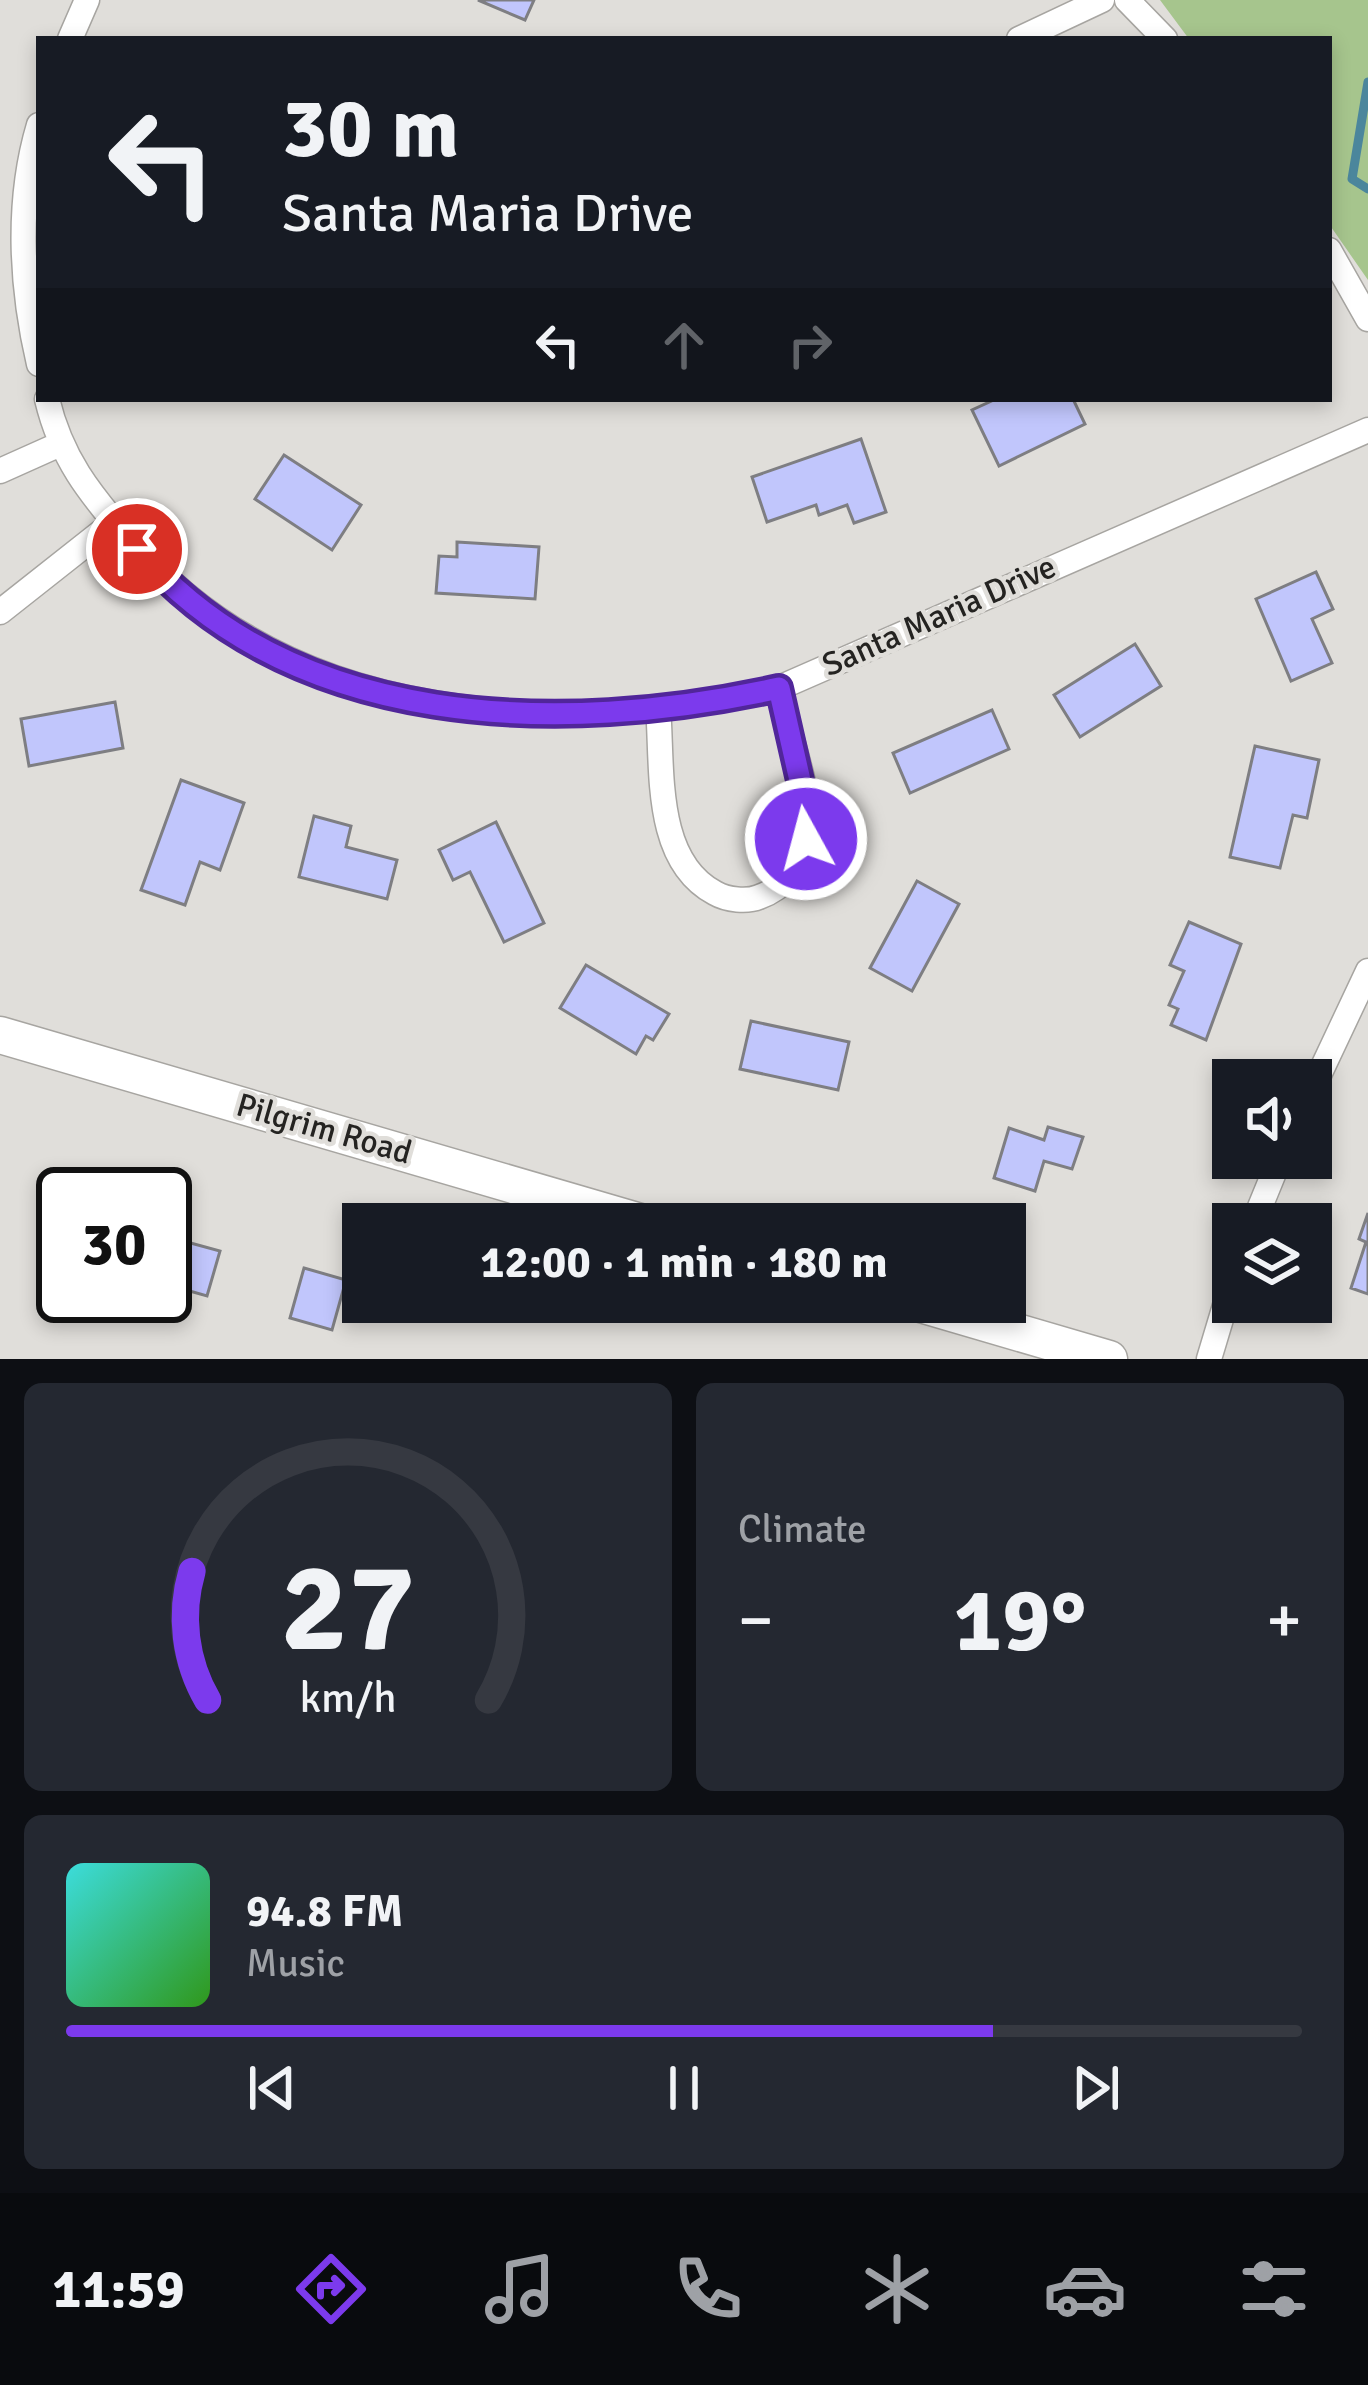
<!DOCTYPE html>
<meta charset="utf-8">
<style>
:root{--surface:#171b24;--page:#242831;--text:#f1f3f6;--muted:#9ea1a6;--line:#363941;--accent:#7c3aed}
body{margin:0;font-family:Signika,sans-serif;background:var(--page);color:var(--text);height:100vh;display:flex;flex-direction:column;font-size:45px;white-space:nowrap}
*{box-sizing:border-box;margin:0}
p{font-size:39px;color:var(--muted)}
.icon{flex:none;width:66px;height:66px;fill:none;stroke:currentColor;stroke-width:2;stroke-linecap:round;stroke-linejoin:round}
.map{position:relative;height:1359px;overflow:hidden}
.details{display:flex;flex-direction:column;gap:24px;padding:24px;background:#0d0f14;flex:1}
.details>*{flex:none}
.guide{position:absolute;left:36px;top:36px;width:1296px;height:366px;border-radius:0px;box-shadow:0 6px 18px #0003;background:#171b24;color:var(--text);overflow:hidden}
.controls{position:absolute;left:1212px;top:1059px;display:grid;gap:24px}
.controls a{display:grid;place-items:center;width:120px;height:120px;border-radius:0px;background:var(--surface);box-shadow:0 6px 18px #0003;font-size:60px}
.speed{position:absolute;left:36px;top:1167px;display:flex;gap:24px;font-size:60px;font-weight:700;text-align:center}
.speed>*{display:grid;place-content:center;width:156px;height:156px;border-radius:50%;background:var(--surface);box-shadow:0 6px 18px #0003;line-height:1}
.speed .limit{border:6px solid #111;border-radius:18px;background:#fff;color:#111}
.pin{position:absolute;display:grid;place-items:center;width:102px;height:102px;color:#fff;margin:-51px;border:6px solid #fff;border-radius:50%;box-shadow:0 3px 12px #0007}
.me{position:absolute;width:132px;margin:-66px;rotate:353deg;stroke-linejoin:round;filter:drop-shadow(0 0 9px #0008)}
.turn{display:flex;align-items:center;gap:42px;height:252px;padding:0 48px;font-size:54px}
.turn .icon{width:156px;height:156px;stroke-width:2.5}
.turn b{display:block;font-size:84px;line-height:102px}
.lanes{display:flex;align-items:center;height:114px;padding:0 48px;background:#0003;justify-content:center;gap:60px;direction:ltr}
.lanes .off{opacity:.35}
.big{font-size:90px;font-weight:700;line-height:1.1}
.details .widget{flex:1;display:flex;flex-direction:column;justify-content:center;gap:18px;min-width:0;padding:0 42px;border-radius:18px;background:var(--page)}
.details .dial{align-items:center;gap:0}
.dial svg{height:312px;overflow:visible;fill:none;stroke:var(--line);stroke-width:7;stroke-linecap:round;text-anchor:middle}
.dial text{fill:var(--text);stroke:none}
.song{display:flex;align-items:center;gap:36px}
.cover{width:144px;height:144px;border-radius:18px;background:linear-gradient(135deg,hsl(180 70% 55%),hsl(110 70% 35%))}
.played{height:12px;border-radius:6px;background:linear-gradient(90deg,var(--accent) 75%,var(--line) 75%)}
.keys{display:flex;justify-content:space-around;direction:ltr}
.heat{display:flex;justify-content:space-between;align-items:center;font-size:66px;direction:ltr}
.details .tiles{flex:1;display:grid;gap:24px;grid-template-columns:1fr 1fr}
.widget:last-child{grid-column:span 2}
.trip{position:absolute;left:342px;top:1203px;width:684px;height:120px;border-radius:0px;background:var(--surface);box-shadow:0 6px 18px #0003;font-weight:700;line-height:120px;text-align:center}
.tab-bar{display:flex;height:192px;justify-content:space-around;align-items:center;background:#090b0e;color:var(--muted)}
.tab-bar .icon{width:84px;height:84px}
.tab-bar .selected{color:var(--accent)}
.tab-bar b{font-size:54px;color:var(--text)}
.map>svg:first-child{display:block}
</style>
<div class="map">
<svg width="1368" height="1359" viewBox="0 0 1368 1359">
<rect width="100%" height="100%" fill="#e0deda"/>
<!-- green -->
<path fill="#a6c58d" d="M1160,0H1368V280L1329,224V39H1189Z"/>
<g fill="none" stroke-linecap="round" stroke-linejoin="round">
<!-- stream -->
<path stroke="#4b869c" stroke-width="9" d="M1368,82L1352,179L1368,189"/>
</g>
<!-- building -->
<path fill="#c1c6fc" stroke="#7e7e82" stroke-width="3" d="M478,0H534L525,20Z
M996,399H1073L1085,424L999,466L972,410Z
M861,439L886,512L854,523L847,505L819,515L816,505L767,522L752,477Z
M284,455L361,505L332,550L255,499Z
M457,542L539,547L535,599L436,593L439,556L457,557Z
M1316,572L1333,609L1312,619L1332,663L1291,681L1256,599Z
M1135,644L1161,686L1080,737L1054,695Z
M115,702L123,748L29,766L21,719Z
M992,710L1009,749L910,793L893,753Z
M1255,746L1319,760L1307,818L1293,815L1280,868L1230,857Z
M181,780L244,803L220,870L200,862L185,905L141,890Z
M314,816L351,826L346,847L397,860L387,899L299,877Z
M496,822L544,923L504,942L470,872L453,880L439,850Z
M917,881L959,904L912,991L870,968Z
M1189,922L1241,944L1206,1040L1171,1025L1178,1009L1169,1005L1184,971L1170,965Z
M586,965L669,1014L653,1040L646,1036L636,1054L560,1008Z
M751,1021L849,1042L838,1090L740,1069Z
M1048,1127L1083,1137L1072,1169L1044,1161L1035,1191L994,1178L1009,1128L1044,1140Z
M1368,1213V1294L1351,1288L1366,1242L1359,1239Z
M165,1236L220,1251L207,1296L165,1284Z
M304,1268L346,1280L332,1330L290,1318Z"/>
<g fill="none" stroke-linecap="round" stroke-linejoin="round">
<defs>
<path id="minor" d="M1127,0L1165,39
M70,39L87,0
M1019,39L1102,0
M39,125C16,202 21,287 39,364
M1329,250L1368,319
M47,399C61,458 89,493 129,539C290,726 552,738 779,688L1368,430
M0,471L58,445
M0,612L114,522
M658,707C663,768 653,860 715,893C727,900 747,902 759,897C784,888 799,868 805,843C816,794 786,735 779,688
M1311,1092L1368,971
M1253,1224L1280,1158
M1209,1359L1233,1279"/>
<path id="secondary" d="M0,1035L647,1224
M914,1302L1109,1359"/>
</defs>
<!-- minor casing -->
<use href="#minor" stroke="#a7a5a1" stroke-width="27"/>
<!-- secondary casing -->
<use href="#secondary" stroke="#a7a5a1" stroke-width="39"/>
<!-- minor -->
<use href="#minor" stroke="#fff" stroke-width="24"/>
<!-- secondary -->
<use href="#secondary" stroke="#fff" stroke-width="36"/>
</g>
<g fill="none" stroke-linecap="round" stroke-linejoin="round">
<defs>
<path id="route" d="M137,549C293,731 562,736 779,688L804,798L806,839"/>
</defs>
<!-- route casing -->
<use href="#route" stroke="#51269a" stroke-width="30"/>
<!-- route -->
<use href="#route" stroke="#7c3aed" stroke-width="21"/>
</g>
<g text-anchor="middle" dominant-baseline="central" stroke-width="9" stroke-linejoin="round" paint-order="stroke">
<!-- street labels -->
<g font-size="33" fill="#242321" stroke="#e0deda">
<text transform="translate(939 616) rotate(-24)">Santa Maria Drive</text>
<text transform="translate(324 1129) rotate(16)">Pilgrim Road</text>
</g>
</g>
</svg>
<div class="controls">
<a><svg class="icon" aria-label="sound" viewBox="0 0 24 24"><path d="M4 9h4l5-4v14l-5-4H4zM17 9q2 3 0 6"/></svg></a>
<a><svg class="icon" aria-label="layers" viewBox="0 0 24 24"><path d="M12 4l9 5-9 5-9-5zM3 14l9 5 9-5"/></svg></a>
</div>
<div class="speed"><div class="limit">30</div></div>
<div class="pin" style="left:137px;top:549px;background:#d93025"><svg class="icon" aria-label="arrive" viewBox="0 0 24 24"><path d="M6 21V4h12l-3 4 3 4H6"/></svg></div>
<svg class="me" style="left:806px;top:839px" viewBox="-20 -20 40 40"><circle r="17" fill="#7c3aed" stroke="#fff" stroke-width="3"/><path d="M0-11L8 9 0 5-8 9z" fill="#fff"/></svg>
<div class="trip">12:00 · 1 min · 180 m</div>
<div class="guide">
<div class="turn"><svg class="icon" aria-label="left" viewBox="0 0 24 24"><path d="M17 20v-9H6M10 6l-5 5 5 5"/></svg><div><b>30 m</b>Santa Maria Drive</div></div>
<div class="lanes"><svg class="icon" aria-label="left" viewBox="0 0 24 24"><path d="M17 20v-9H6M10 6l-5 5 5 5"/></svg><svg class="icon off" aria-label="ahead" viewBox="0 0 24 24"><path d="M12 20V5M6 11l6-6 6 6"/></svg><svg class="icon off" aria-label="right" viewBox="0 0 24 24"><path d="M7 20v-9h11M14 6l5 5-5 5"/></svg></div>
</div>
</div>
<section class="details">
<div class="tiles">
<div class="widget dial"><svg viewBox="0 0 100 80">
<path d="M14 69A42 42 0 1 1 86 69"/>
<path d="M14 69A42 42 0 0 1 10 36" stroke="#7c3aed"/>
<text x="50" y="56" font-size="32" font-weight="700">27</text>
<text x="50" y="72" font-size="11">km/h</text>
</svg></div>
<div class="widget"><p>Climate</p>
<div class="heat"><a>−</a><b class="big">19°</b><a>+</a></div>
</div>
<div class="widget">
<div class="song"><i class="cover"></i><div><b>94.8 FM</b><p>Music</p></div></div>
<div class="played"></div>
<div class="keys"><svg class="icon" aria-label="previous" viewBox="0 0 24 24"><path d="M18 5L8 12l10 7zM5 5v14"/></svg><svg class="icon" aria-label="pause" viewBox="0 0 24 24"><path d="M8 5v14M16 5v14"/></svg><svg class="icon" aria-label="next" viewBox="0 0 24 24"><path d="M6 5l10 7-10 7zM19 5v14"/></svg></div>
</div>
</div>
</section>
<nav class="tab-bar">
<b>11:59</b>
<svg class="icon selected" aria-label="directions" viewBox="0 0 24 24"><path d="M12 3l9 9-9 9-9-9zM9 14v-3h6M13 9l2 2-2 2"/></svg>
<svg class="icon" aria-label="music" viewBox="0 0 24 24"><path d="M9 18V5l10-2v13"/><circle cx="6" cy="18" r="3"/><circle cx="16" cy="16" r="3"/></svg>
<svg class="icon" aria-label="phone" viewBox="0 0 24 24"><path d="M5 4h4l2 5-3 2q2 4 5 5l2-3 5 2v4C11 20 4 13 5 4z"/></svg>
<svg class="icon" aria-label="climate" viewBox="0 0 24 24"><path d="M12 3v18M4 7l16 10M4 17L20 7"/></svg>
<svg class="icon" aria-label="car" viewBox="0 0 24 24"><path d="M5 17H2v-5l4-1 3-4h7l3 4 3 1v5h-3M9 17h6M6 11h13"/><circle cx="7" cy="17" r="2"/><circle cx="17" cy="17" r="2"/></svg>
<svg class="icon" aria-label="filters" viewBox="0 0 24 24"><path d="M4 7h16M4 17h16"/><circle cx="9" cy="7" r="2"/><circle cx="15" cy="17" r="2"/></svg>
</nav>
